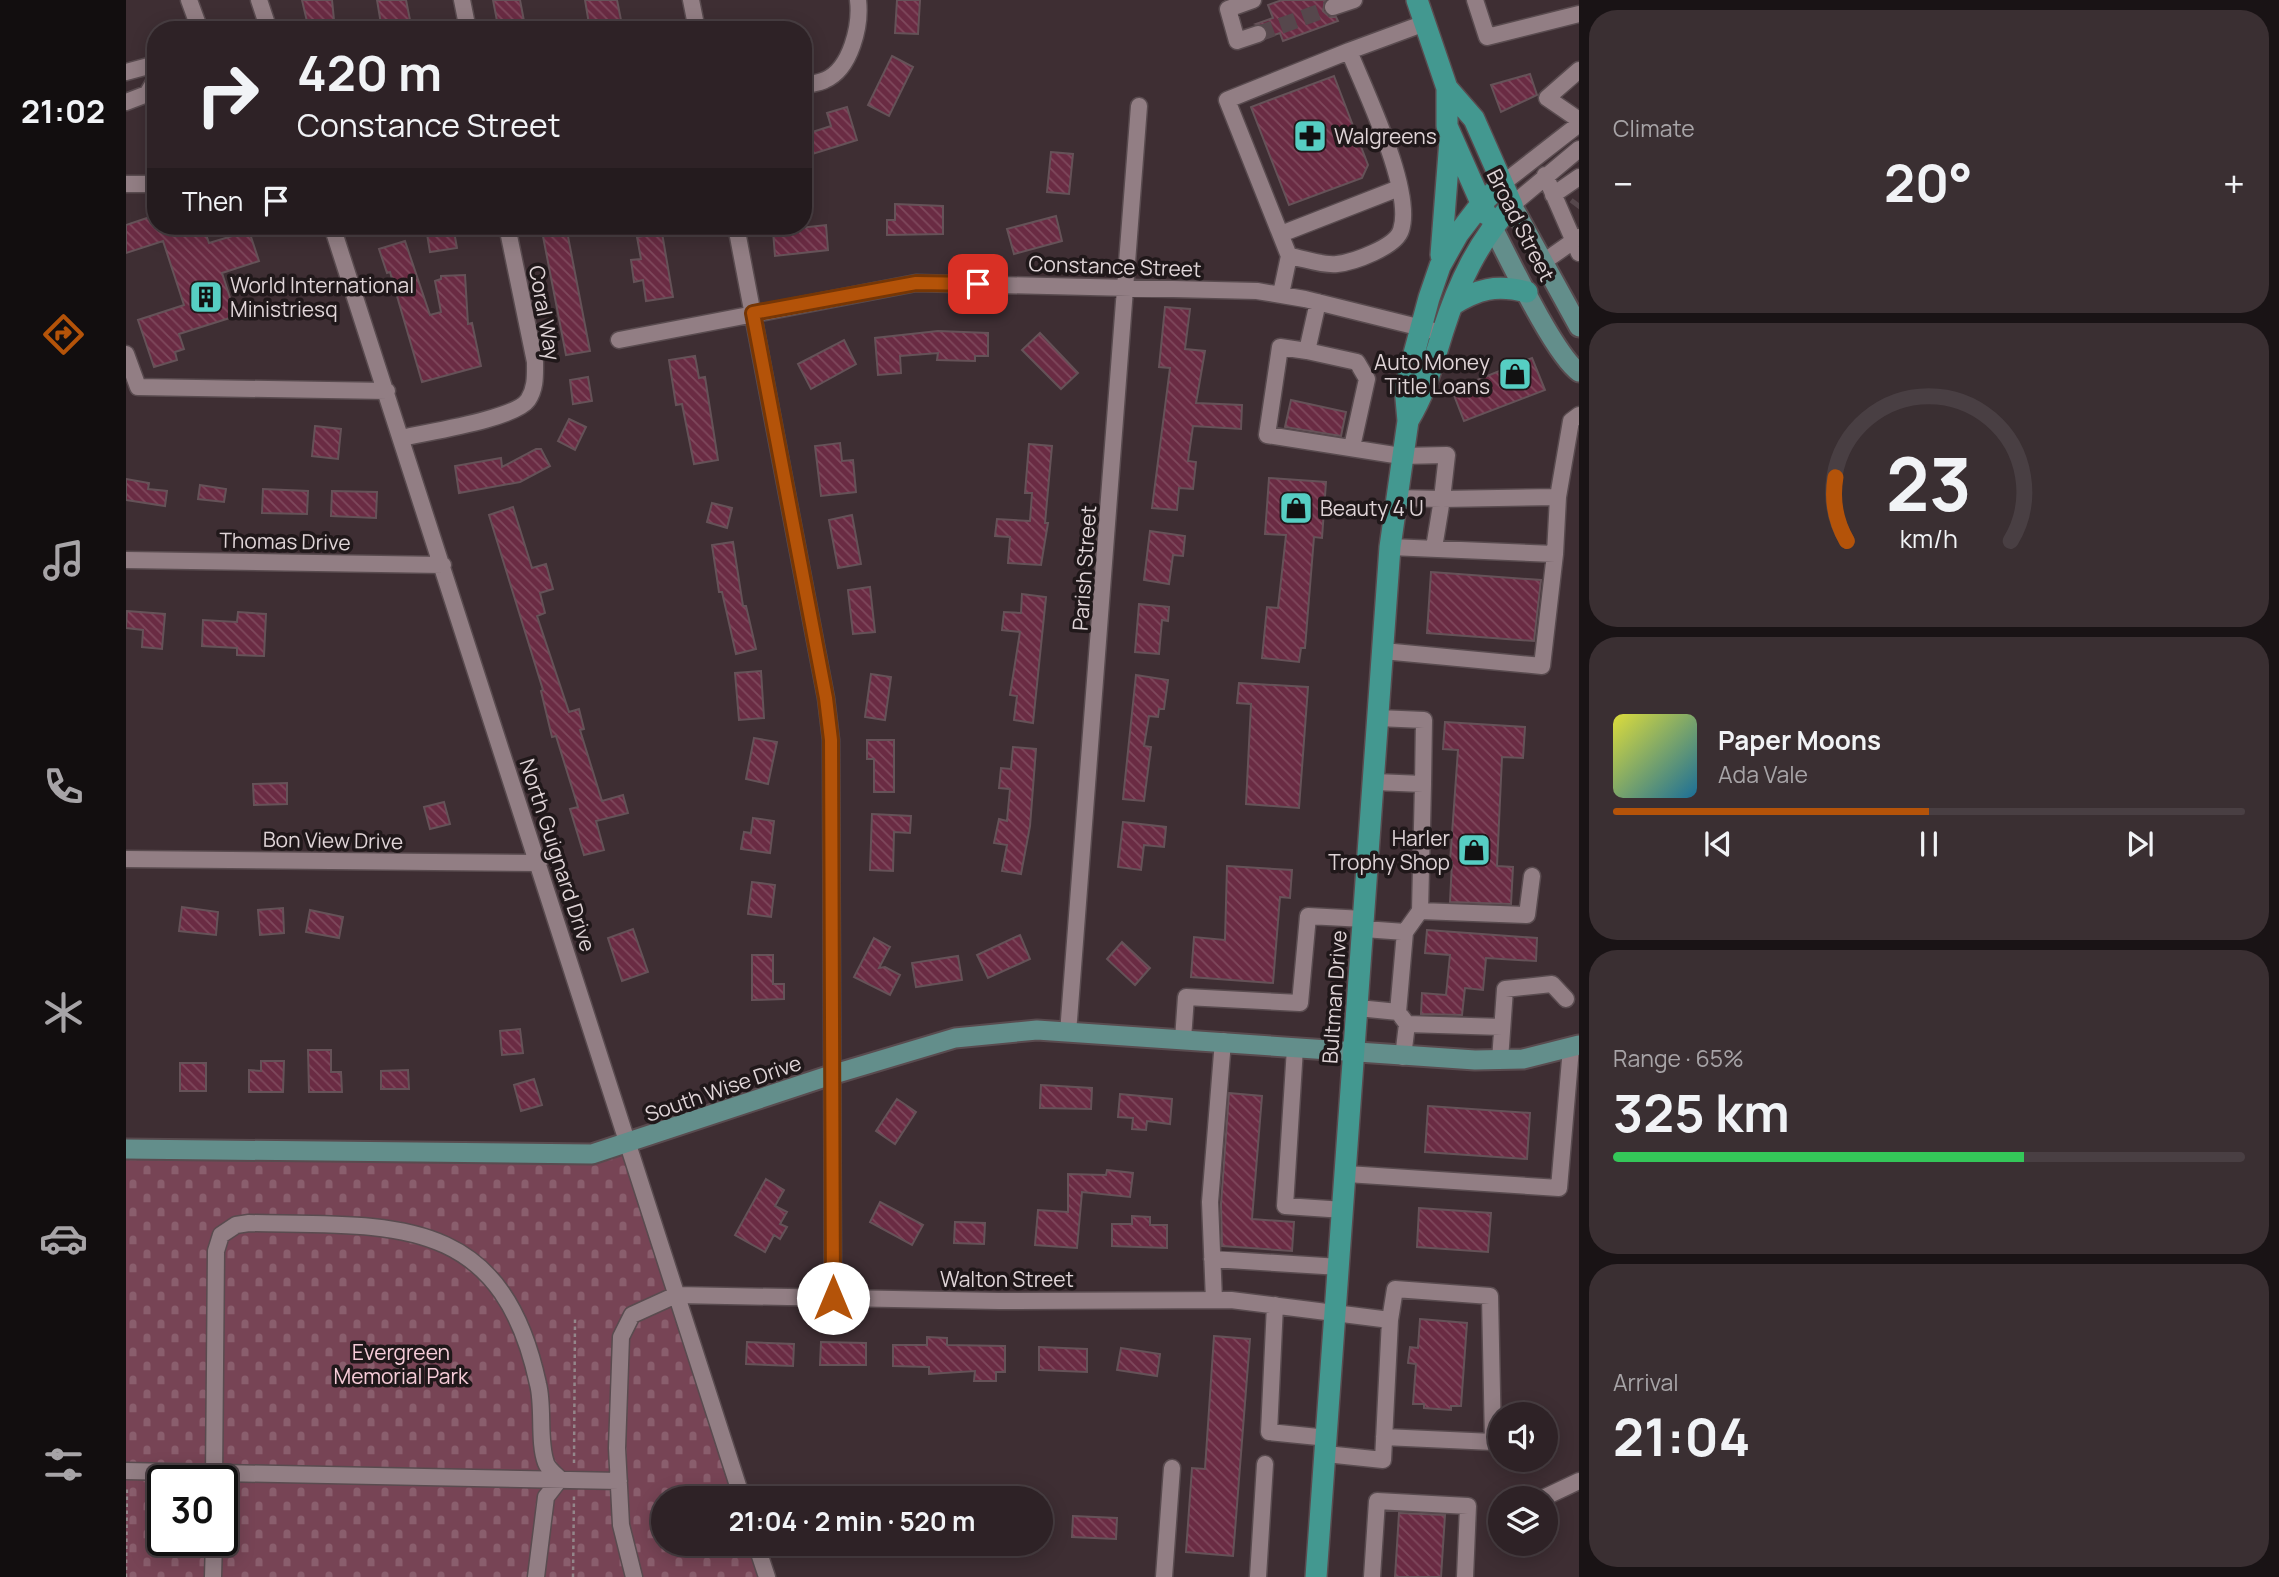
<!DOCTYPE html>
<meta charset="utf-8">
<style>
:root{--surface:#2e2226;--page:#3a2f32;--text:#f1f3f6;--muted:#a7a4a7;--line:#493f43;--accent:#b45309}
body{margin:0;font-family:Manrope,sans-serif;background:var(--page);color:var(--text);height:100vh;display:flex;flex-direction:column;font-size:26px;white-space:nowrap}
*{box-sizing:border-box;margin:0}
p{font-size:23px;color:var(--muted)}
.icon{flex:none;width:38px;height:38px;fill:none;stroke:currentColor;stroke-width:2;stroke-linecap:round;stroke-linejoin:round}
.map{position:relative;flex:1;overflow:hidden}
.panel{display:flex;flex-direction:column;gap:10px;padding:10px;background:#191315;width:700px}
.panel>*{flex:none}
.guide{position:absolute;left:21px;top:21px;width:665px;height:214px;border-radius:28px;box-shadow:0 4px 18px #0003,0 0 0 2px var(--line);background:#2e2226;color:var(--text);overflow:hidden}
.fabs{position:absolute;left:1362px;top:1402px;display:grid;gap:14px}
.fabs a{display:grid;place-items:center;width:70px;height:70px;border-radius:50%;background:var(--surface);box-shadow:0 4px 18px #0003,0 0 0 2px var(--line);font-size:35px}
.speed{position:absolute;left:21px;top:1465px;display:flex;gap:14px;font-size:35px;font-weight:700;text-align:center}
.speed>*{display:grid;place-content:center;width:91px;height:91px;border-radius:50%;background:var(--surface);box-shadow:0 4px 18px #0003,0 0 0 2px var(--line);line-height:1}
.speed .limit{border:4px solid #111;border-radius:10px;background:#fff;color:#111}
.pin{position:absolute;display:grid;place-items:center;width:60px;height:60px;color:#fff;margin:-30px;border-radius:14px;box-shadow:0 4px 10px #0006}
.me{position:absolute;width:77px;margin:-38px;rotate:0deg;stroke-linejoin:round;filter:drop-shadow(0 0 5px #0008)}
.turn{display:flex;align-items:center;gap:24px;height:147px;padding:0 35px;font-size:32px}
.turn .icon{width:91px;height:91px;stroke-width:2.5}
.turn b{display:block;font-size:49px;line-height:60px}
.then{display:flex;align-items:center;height:66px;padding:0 35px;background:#0003;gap:14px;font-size:26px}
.big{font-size:52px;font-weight:700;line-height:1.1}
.panel .tile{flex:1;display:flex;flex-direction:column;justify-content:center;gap:10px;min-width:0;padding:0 24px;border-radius:28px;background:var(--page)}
.panel .dial{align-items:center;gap:0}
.dial svg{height:182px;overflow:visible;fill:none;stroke:var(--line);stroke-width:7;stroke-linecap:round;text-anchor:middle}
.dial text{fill:var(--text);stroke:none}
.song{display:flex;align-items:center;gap:21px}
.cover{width:84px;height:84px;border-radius:10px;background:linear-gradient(135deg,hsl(60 70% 55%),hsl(200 70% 35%))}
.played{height:7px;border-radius:4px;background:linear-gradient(90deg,var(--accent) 50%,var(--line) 50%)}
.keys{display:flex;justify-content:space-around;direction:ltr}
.heat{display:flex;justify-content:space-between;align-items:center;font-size:38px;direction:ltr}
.charge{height:10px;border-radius:5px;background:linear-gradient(90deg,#34c759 65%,var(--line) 0)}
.trip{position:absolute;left:525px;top:1486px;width:402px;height:70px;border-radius:35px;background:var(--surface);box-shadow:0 4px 18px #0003,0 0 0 2px var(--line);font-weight:700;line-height:70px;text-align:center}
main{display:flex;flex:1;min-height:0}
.dock{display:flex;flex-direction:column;width:126px;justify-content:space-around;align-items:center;background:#120e0f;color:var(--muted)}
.dock .icon{width:49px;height:49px}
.dock .current{color:var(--accent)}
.dock b{font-size:32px;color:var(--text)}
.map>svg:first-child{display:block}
</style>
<main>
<nav class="dock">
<b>21:02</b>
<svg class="icon current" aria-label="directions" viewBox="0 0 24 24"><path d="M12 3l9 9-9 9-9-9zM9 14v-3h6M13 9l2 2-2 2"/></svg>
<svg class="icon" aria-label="music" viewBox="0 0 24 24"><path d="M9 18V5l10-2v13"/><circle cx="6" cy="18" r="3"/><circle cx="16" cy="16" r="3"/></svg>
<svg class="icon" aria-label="phone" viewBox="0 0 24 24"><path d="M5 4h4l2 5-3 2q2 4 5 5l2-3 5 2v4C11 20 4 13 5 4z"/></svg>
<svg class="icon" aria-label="climate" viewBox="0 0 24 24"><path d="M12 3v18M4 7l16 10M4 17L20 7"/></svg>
<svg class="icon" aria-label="car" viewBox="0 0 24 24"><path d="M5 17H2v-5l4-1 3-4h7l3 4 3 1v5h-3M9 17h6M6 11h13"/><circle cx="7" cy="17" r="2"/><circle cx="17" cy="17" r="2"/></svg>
<svg class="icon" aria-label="filters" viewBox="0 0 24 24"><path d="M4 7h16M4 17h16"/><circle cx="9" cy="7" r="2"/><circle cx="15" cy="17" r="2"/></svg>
</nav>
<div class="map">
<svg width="1453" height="1577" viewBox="0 0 1453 1577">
<defs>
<pattern id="cemetery-stones" width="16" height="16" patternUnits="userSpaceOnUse" patternTransform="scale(1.75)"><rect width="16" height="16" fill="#745"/><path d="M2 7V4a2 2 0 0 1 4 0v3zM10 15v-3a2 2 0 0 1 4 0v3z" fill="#8a5e6d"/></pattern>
<pattern id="building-back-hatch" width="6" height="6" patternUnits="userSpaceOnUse" patternTransform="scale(1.75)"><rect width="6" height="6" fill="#6a2b43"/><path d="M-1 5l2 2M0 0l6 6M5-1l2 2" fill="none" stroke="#7f495d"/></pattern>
</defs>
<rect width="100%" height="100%" fill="#3e2e33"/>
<!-- cemetery -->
<path fill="url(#cemetery-stones)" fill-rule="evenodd" d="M503,1143L616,1498H537V1544H630L641,1577H0V1149L466,1154ZM37,1480H96V1540H37Z"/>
<!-- building -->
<path fill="url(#building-back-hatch)" stroke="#655258" stroke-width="2" d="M176,0H206L209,30H183Z
M251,0H280L286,30H256Z
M367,0H394L398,21L372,26Z
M459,0H491L497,30H464Z
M771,0H794L792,34L769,33Z
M1156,0H1199L1197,11L1204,17H1210L1212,21L1157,41L1154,33L1142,37L1139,27L1130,24L1147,18L1142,5Z
M766,56L787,67L763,116L742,105Z
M1404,74L1411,95L1375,112L1365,85Z
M1208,76L1242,165L1236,178L1163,205L1125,107Z
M721,107L731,140L680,156L677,135L705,126L701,113Z
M925,152L947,154L943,194L921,192Z
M769,204L817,206V234L761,235V220H769Z
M30,215V226H77L83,243L123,231L133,261L96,273L110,316L53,334L58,349L49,352L51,360L28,367L12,320L58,305L37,241L0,253V225Z
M930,216L936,241L888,254L881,229Z
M700,225L702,250L649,256L647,231Z
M327,226L331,248L304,252L301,234Z
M415,226H440L464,351L440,355Z
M536,233L547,297L520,301L517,280L508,282L505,260L515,259L511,237Z
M279,241L304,315L315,312L309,281L315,279V276L339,275L342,324L346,323L355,366L296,382L264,272L261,273L253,249Z
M1039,307L1064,309L1059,349L1079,351L1070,403L1116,405L1115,429L1067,426L1062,461L1070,462L1067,489L1053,488L1051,510L1026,508L1044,368L1033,367Z
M812,331L862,333V356H849V361L811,360L812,353L774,356L775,373L752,375L749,338Z
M914,333L952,373L935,389L896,350Z
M718,340L730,364L685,389L672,364Z
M569,356L573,378L579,377L592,460L568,464L556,404L550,405L543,360Z
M1406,358L1419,390L1338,421L1326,390Z
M462,377L466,401L447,404L444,380Z
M1165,400L1220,412L1215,436L1159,427Z
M443,419L460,427L449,450L432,441Z
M189,426L215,429L212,459L186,456Z
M714,443L716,461L727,460L730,492L695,496L689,446Z
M903,444L926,446L919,523H922L915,565L882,563L884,537L869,536L871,519L904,521L906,493H899Z
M410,449H415L424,466L394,482L333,493L329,466L375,458L376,467Z
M1143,478L1200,482L1196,538L1188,537L1179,648H1175L1173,662L1136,658L1141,607L1152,608L1160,535L1139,534Z
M0,479L23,483L22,489L41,491L39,506L0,500Z
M74,485L100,489L98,502L72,499Z
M137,489L182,491L181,514L136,513Z
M206,491L251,492L250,518L205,516Z
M586,503L606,508L601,528L581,522Z
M387,507L406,568L420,564L427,589L414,593L419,613L411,616L443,712L453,709L458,729L454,730L476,801L497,795L502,813L470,821L478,850L458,855L444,809L452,807L430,736L426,737L415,691L417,690L363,515Z
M726,515L735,564L712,568L703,520Z
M1024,531L1059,536L1057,556L1047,555L1043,584L1018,580Z
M607,542L617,606H620L630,649L610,654L596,592H593L586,545Z
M1305,572L1415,580L1408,641L1301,633Z
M744,587L749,632L727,634L722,590Z
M896,594L920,597L907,723L888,720L891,696L884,695L894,632L876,630L878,612L895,613Z
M1013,604L1043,607L1042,621L1036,620L1033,654L1009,652Z
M1,611L39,614L36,649L16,647L17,630L0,628Z
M112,612L140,614L138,656L111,655V648L76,646L77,620L111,622Z
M635,671L638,718L613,720L609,673Z
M745,674L765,677L759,720L739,717Z
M1010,675L1042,680L1038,709H1033L1032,717L1023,716L1018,746L1025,747L1018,801L997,799Z
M1113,683L1182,687L1173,808L1120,804L1125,704L1111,703Z
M1319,722L1399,727L1397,758L1376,757L1371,866L1387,867L1385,904L1324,902L1326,862H1324L1332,750L1317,749Z
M628,738L651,742L642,784L620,779Z
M741,740H768V792H748V759H741Z
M887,747L910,749L904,826L895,874L876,871L881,845L868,843L873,819L881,821L884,789L873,788L875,768L885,769Z
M161,783V804L128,805L127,784Z
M318,802L324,824L304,829L298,807Z
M746,814L785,816L784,833L768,832L767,871L744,870Z
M627,818L648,821L644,853L615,849L618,832L625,833Z
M997,822L1040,827L1038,847L1018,845L1015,870L992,867Z
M1101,866L1166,870L1164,898L1154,897L1147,983L1065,977L1068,937L1099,940Z
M626,882L649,885L645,917L622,914Z
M56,907L92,912L90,935L53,931Z
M157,908L158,933L134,935L132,910Z
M184,910L217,917L213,938L180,932Z
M507,929L522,972L496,981L482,938Z
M1301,930L1411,938L1410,961L1360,958L1357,990L1339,988L1336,1015L1295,1014L1296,993L1320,995L1324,955L1299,953Z
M894,935L904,959L862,978L851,955Z
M748,938L764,947L753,968L759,967L774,975L764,995L728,977Z
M996,942L1024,968L1009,985L981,959Z
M626,955H647V984H658V999L626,1000Z
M832,956L836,980L790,987L786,963Z
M394,1029L397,1053L376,1055L374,1031Z
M182,1050H205V1072H215L216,1092H183Z
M135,1061H158L157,1092H123V1070L135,1071Z
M54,1063H80V1091H54Z
M282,1070L283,1089H255V1071Z
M408,1079L416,1105L395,1111L388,1085Z
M915,1085L966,1088L965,1109L914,1108Z
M1103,1093L1136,1096L1126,1219L1168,1222L1166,1251L1096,1246L1095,1204Z
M994,1094L1046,1099L1044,1124L1021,1121L1020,1130L1006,1129L1007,1118L992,1117Z
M771,1099L790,1112L769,1144L750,1131Z
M1302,1106L1404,1113L1401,1159L1299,1152Z
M981,1170L1007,1173L1004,1197L956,1192L951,1248L909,1245L912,1210L942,1212V1174L980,1175Z
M640,1179L658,1190L649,1206L661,1212L654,1224L661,1227L654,1239L648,1235L639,1252L609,1235Z
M754,1202L797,1225L786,1245L744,1222Z
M1293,1208L1365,1213L1362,1252L1291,1247Z
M1006,1216L1024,1217V1225H1041V1248L986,1246V1224H1006Z
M829,1222L859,1223L858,1244L828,1243Z
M1294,1319L1341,1323L1335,1406H1325V1410L1298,1408V1404H1287L1290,1364L1282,1363L1284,1347L1292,1348Z
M1088,1336L1124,1339L1107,1556L1060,1552L1066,1468L1079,1469Z
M801,1337L821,1338V1345L879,1346V1372H870V1381H848L849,1371L803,1374V1367L767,1366V1345H801Z
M621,1342L668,1344L667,1366L620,1364Z
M695,1342L740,1343V1365H694Z
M913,1347L961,1349V1372L913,1370Z
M995,1348L1034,1354L1031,1376L991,1370Z
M1273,1513L1319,1515L1315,1577H1269Z
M947,1516L991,1518L990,1539L946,1537Z"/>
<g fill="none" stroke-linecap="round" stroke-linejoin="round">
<!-- minor-tunnel -->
<path stroke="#56474c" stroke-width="16" stroke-dasharray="16 8" stroke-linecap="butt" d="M1132,34L1207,7
M1450,207L1453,203"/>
<defs>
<path id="minor" d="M63,0L74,30
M133,0L143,30
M336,0L342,30
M565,0L571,30
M1127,0L1102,9L1111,41L1132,34
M1349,0L1361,37L1453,14
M1207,7L1228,0
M1453,70L1421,98L1453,120
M0,72L30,64
M677,86C684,84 693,83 699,80C725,69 735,25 732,0
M0,102L21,94L30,79
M1419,175L1453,253
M0,184H30
M1376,184L1453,124
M1427,195L1453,177
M1386,205L1453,149
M206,226L616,1498
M610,226L700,698L705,740L707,1298
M1155,234L1273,188
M1163,256L1101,100L1223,51
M1416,263L1453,237
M1155,294L1163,256C1177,258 1197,266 1211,264C1228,262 1270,247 1275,230C1288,191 1239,91 1223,51L1299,23
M1192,302L1181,351L1231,362L1241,379L1226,447
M493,340L790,283L1131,291L1179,299L1316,333
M1181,351L1154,347L1141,435L1275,456L1321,455L1316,499L1432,497L1429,554
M0,354L12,387L261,391
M276,438C301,432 389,419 402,400C410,388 409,375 409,362L381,226
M1432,497L1445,421L1453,415
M1269,498L1316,499L1308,548
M0,560L317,565
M1257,651L1416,666L1429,554L1264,547
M1252,718L1298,720L1297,784
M1249,782L1297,784L1294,911L1279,932
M0,859L413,863
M1294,911L1401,915L1406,876
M1232,1008L1272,1012L1279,932L1238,929
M1275,1016L1281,1024L1277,1057
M1281,1024L1376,1027
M942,1033L1013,106
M1057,1039L1060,997L1174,1003L1182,916L1238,919
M1169,1048L1159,1206L1218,1210
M1374,1060L1379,989L1426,984L1440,999
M1221,1174L1433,1188L1445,1048
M1086,1259L1214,1267
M1088,1300L1084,1202L1097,1041
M1149,1305L1143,1432L1202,1438
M1258,1437L1367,1442L1364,1296L1269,1289L1264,1320
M0,1471L493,1481
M88,1480L90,1251L95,1235L110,1225L123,1223C267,1226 375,1212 412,1384C418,1407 412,1442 420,1463C422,1469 430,1475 434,1479
M1417,1498L1453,1481
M630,1544L641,1577
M87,1577L88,1540
M410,1577L420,1497L434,1479
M508,1577L495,1525L491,1448L495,1337L506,1315L550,1295L873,1301L1105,1300L1264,1320L1257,1460L1200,1454
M1038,1577L1046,1468
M1132,1577L1139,1464
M1246,1577L1251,1501L1342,1506L1339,1577"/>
<path id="major" d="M1386,205L1453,327
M1366,226C1382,257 1429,356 1453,372
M0,1149L466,1154L705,1075L829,1038L911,1030L1349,1060L1397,1059L1453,1045"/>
<path id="highway" d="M1321,88V126L1360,214
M1315,255L1324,140
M1326,305C1352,289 1370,284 1401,292
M1282,421C1301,389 1306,366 1317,331C1332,284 1352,241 1386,205L1348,119L1321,88L1291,0
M1190,1577L1264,547L1282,421L1279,387L1303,298L1314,266L1332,234L1355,204L1376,184"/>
</defs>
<!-- minor casing -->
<use href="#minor" stroke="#594b4f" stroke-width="19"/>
<!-- major casing -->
<use href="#major" stroke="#594b4f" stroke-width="23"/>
<!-- highway casing -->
<use href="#highway" stroke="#594b4f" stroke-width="24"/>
<!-- path -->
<path stroke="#94868a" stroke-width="2.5" stroke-dasharray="3.5 3.5" stroke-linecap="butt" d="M448,1463L449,1319
M0,1577L1,1486
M447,1577L448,1494"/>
<!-- minor -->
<use href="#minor" stroke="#927e84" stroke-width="16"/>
<!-- major -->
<use href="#major" stroke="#638e8b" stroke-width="19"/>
<!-- highway -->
<use href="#highway" stroke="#439890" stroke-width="21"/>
</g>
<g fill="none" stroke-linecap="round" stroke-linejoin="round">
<defs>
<path id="route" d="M707,1298L705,740L700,698L627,313L790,283L852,284"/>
</defs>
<!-- route casing -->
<use href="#route" stroke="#753606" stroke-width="18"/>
<!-- route -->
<use href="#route" stroke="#b45309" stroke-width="12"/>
</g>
<!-- icons -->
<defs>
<symbol id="pharmacy-square" viewBox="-11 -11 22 22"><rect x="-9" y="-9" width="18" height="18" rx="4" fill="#56cec3" stroke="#20181a"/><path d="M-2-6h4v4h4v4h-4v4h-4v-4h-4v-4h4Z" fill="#111"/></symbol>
<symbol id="building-square" viewBox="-11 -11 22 22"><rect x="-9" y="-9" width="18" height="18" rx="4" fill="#56cec3" stroke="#20181a"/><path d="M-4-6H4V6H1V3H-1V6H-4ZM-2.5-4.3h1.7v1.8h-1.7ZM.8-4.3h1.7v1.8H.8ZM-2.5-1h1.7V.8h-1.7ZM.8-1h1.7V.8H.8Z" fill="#111"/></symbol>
<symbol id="shop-square" viewBox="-11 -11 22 22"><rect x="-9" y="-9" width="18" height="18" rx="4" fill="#56cec3" stroke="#20181a"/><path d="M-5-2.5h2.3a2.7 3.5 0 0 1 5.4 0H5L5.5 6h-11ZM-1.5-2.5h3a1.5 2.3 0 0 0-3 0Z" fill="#111"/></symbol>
</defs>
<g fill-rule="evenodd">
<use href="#pharmacy-square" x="1165" y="117" width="38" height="38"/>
<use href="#building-square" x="61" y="278" width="38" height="38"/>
<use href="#shop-square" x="1370" y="355" width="38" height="38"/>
<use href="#shop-square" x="1151" y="489" width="38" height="38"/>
<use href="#shop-square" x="1329" y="831" width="38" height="38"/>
</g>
<g text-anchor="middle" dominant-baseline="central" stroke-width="7" stroke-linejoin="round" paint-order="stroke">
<!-- poi labels -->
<g font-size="21" fill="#dfd4d7" stroke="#20181a" text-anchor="start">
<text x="1208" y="136">Walgreens</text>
<text x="104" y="285">World International<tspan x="104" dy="24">Ministriesq</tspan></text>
<text x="1364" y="362" text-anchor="end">Auto Money<tspan x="1364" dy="24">Title Loans</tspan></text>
<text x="1194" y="508">Beauty 4 U</text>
<text x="1324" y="838" text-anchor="end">Harler<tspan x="1324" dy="24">Trophy Shop</tspan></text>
</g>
<!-- street labels -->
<g font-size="21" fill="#dfd4d7" stroke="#20181a">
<text transform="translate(1395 225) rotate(63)">Broad Street</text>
<text transform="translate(989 266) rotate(2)">Constance Street</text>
<text transform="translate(419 313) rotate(80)">Coral Way</text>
<text transform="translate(159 541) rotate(1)">Thomas Drive</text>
<text transform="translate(958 568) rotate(-86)">Parish Street</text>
<text transform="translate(207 840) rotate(1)">Bon View Drive</text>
<text transform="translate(432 855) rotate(72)">North Guignard Drive</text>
<text transform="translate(1208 997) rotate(-86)">Bultman Drive</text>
<text transform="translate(597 1088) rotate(-19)">South Wise Drive</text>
<text x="881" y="1279">Walton Street</text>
</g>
<!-- park labels -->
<g font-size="21" fill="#f6ccd8" stroke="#20181a">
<text x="275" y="1352">Evergreen<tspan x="275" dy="24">Memorial Park</tspan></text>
</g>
</g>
</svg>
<div class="fabs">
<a><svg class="icon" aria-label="sound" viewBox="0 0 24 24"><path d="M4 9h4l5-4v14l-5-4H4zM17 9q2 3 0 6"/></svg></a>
<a><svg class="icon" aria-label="layers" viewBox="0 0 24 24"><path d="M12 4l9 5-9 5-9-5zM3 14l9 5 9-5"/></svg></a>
</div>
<div class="speed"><div class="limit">30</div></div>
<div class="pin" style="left:852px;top:284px;background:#d93025"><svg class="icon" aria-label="arrive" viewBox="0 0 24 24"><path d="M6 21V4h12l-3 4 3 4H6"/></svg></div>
<svg class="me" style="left:707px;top:1298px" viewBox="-20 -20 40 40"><circle r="19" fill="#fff"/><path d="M0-13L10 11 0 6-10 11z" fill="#b45309"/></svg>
<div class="trip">21:04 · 2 min · 520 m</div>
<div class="guide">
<div class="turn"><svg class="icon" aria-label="right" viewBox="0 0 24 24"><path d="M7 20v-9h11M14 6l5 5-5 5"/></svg><div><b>420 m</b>Constance Street</div></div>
<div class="then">Then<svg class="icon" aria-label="arrive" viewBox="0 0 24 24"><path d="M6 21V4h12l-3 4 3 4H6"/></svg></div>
</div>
</div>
<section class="panel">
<div class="tile"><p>Climate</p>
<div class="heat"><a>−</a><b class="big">20°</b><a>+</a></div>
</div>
<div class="tile dial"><svg viewBox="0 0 100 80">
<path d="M14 69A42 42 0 1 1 86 69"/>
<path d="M14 69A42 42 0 0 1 9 41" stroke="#b45309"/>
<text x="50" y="56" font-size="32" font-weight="700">23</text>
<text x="50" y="72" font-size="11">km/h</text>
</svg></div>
<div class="tile">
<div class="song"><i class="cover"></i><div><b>Paper Moons</b><p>Ada Vale</p></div></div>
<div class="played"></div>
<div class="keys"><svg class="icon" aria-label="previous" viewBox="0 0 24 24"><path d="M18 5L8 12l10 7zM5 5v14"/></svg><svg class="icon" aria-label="pause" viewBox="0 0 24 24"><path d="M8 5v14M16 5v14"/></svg><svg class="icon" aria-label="next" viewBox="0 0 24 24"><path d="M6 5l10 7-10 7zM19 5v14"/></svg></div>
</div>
<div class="tile"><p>Range · 65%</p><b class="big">325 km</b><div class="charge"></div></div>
<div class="tile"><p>Arrival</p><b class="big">21:04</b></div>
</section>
</main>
